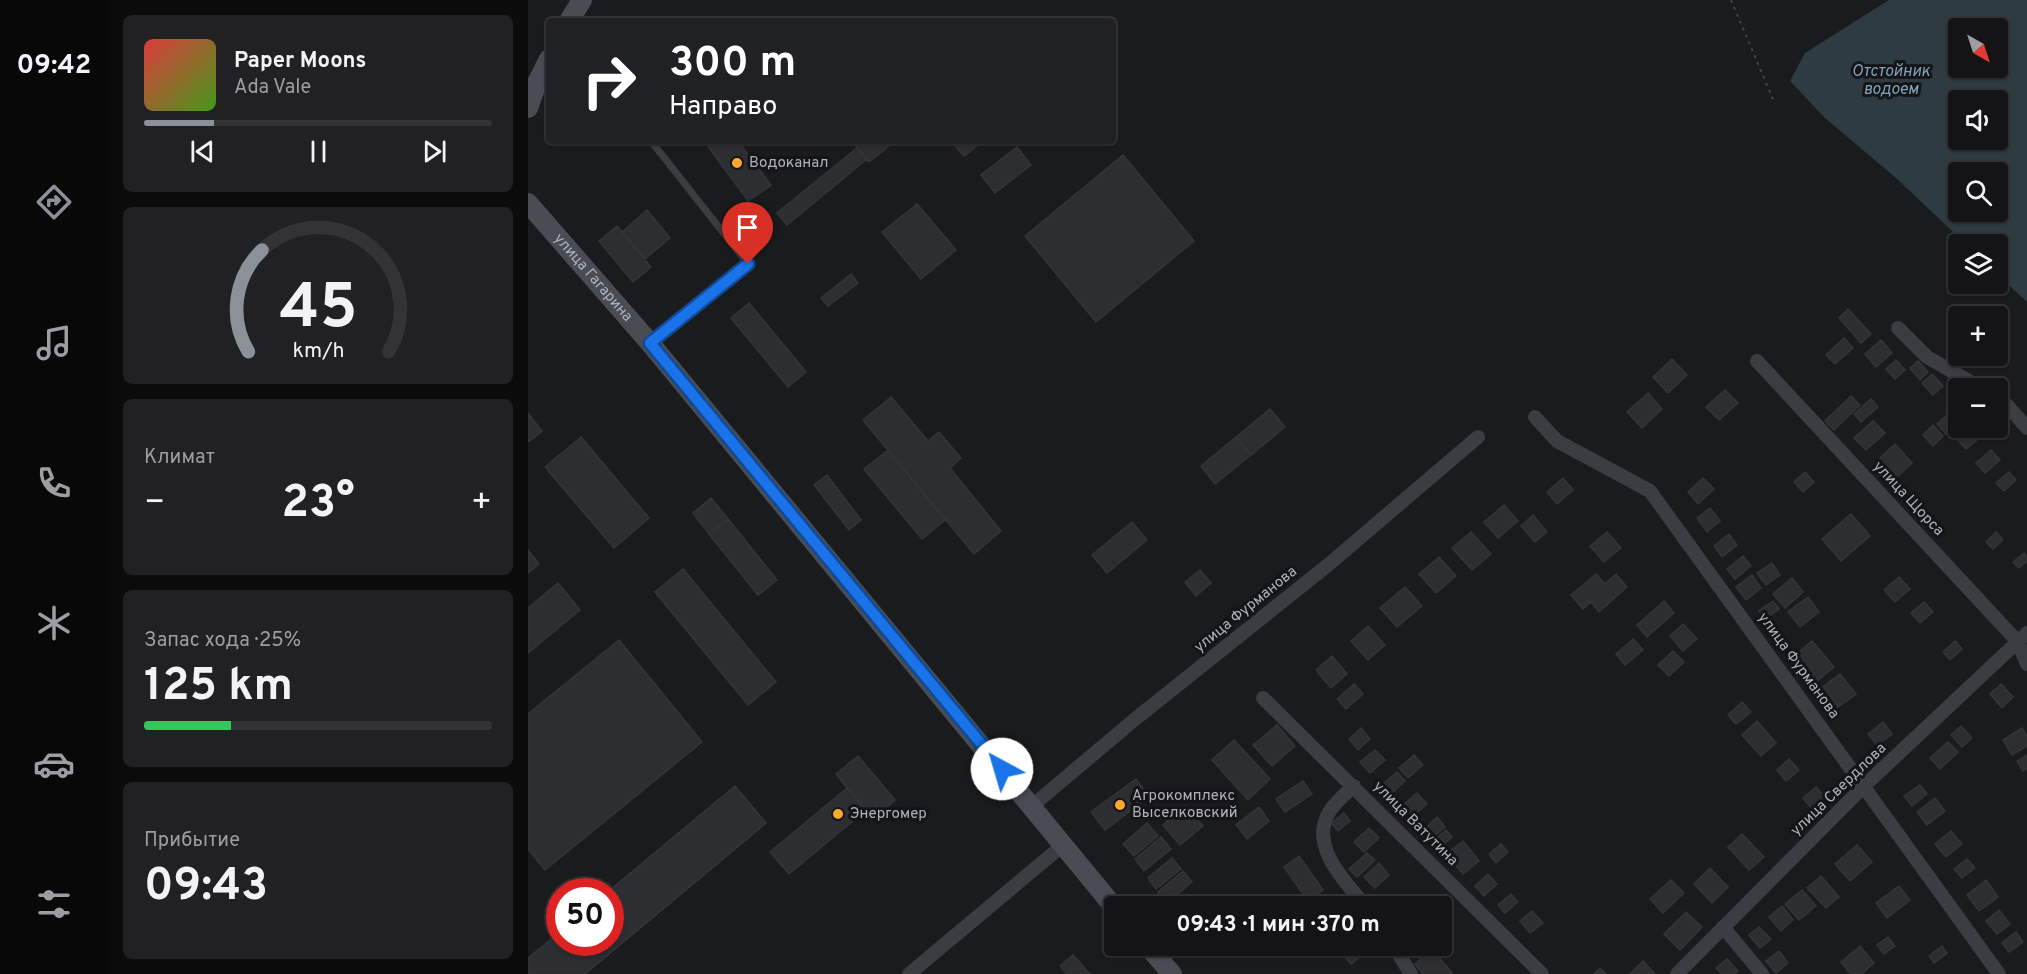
<!DOCTYPE html>
<html lang="ru">
<meta charset="utf-8">
<style>
:root{--surface:#141416;--page:#212123;--text:#f1f3f6;--muted:#9d9ea1;--line:#333335;--accent:#8c9099}
body{margin:0;font-family:Overpass,sans-serif;background:var(--page);color:var(--text);height:100vh;display:flex;flex-direction:column;font-size:22px;white-space:nowrap}
*{box-sizing:border-box;margin:0}
p{font-size:20px;color:var(--muted)}
.icon{flex:none;width:33px;height:33px;fill:none;stroke:currentColor;stroke-width:2;stroke-linecap:round;stroke-linejoin:round}
.map{position:relative;flex:1;overflow:hidden}
.sheet{display:flex;flex-direction:column;gap:15px;padding:15px;background:#0b0b0c;width:420px}
.sheet>*{flex:none}
.guide{position:absolute;left:18px;top:18px;width:570px;height:126px;border-radius:6px;box-shadow:0 2px 4px #0004,0 0 0 2px var(--line);background:#202124;color:#fff;overflow:hidden}
.needle{width:39px;rotate:141deg}
.buttons{position:absolute;left:1420px;top:18px;display:grid;gap:12px}
.buttons a{display:grid;place-items:center;width:60px;height:60px;border-radius:6px;background:var(--surface);box-shadow:0 2px 4px #0004,0 0 0 2px var(--line);font-size:30px}
.speed{position:absolute;left:18px;top:878px;display:flex;gap:12px;font-size:30px;font-weight:700;text-align:center}
.speed>*{display:grid;place-content:center;width:78px;height:78px;border-radius:50%;background:var(--surface);box-shadow:0 2px 4px #0004,0 0 0 2px var(--line);line-height:1}
.speed .limit{border:9px solid #d22;background:#fff;color:#111}
.pin{position:absolute;display:grid;place-items:center;width:51px;height:51px;color:#fff;margin:-62px -26px;border-radius:50% 50% 50% 0;rotate:-45deg;box-shadow:0 0 6px #0007}
.pin .icon{rotate:45deg}
.me{position:absolute;width:66px;margin:-33px;rotate:321deg;stroke-linejoin:round;filter:drop-shadow(0 0 4px #0008)}
.turn{display:flex;align-items:center;gap:21px;height:126px;padding:0 24px;font-size:27px}
.turn .icon{width:78px;height:78px;stroke-width:2.5}
.turn b{display:block;font-size:42px;line-height:51px}
.big{font-size:45px;font-weight:700;line-height:1.1}
.sheet .widget{flex:1;display:flex;flex-direction:column;justify-content:center;gap:9px;min-width:0;padding:0 21px;border-radius:9px;background:var(--page)}
.sheet .dial{align-items:center;gap:0}
.dial svg{height:156px;overflow:visible;fill:none;stroke:var(--line);stroke-width:7;stroke-linecap:round;text-anchor:middle}
.dial text{fill:var(--text);stroke:none}
.song{display:flex;align-items:center;gap:18px}
.cover{width:72px;height:72px;border-radius:9px;background:linear-gradient(135deg,hsl(0 70% 55%),hsl(100 70% 35%))}
.played{height:6px;border-radius:3px;background:linear-gradient(90deg,var(--accent) 20%,var(--line) 20%)}
.keys{display:flex;justify-content:space-around;direction:ltr}
.heat{display:flex;justify-content:space-between;align-items:center;font-size:33px;direction:ltr}
.charge{height:9px;border-radius:4px;background:linear-gradient(90deg,#34c759 25%,var(--line) 0)}
.trip{position:absolute;left:576px;top:896px;width:348px;height:60px;border-radius:6px;background:var(--surface);box-shadow:0 2px 4px #0004,0 0 0 2px var(--line);font-weight:700;line-height:60px;text-align:center}
main{display:flex;flex:1;min-height:0}
.tab-bar{display:flex;flex-direction:column;width:108px;justify-content:space-around;align-items:center;background:#080809;color:var(--muted)}
.tab-bar .icon{width:42px;height:42px}
.tab-bar .active{color:var(--accent)}
.tab-bar b{font-size:27px;color:var(--text)}
.map>svg:first-child{display:block}
</style>
<main>
<nav class="tab-bar">
<b>09:42</b>
<svg class="icon active" aria-label="directions" viewBox="0 0 24 24"><path d="M12 3l9 9-9 9-9-9zM9 14v-3h6M13 9l2 2-2 2"/></svg>
<svg class="icon" aria-label="music" viewBox="0 0 24 24"><path d="M9 18V5l10-2v13"/><circle cx="6" cy="18" r="3"/><circle cx="16" cy="16" r="3"/></svg>
<svg class="icon" aria-label="phone" viewBox="0 0 24 24"><path d="M5 4h4l2 5-3 2q2 4 5 5l2-3 5 2v4C11 20 4 13 5 4z"/></svg>
<svg class="icon" aria-label="climate" viewBox="0 0 24 24"><path d="M12 3v18M4 7l16 10M4 17L20 7"/></svg>
<svg class="icon" aria-label="car" viewBox="0 0 24 24"><path d="M5 17H2v-5l4-1 3-4h7l3 4 3 1v5h-3M9 17h6M6 11h13"/><circle cx="7" cy="17" r="2"/><circle cx="17" cy="17" r="2"/></svg>
<svg class="icon" aria-label="filters" viewBox="0 0 24 24"><path d="M4 7h16M4 17h16"/><circle cx="9" cy="7" r="2"/><circle cx="15" cy="17" r="2"/></svg>
</nav>
<section class="sheet">
<div class="widget">
<div class="song"><i class="cover"></i><div><b>Paper Moons</b><p>Ada Vale</p></div></div>
<div class="played"></div>
<div class="keys"><svg class="icon" aria-label="previous" viewBox="0 0 24 24"><path d="M18 5L8 12l10 7zM5 5v14"/></svg><svg class="icon" aria-label="pause" viewBox="0 0 24 24"><path d="M8 5v14M16 5v14"/></svg><svg class="icon" aria-label="next" viewBox="0 0 24 24"><path d="M6 5l10 7-10 7zM19 5v14"/></svg></div>
</div>
<div class="widget dial"><svg viewBox="0 0 100 80">
<path d="M14 69A42 42 0 1 1 86 69"/>
<path d="M14 69A42 42 0 0 1 21 17" stroke="#8c9099"/>
<text x="50" y="56" font-size="32" font-weight="700">45</text>
<text x="50" y="72" font-size="11">km/h</text>
</svg></div>
<div class="widget"><p>Климат</p>
<div class="heat"><a>−</a><b class="big">23°</b><a>+</a></div>
</div>
<div class="widget"><p>Запас хода · 25%</p><b class="big">125 km</b><div class="charge"></div></div>
<div class="widget"><p>Прибытие</p><b class="big">09:43</b></div>
</section>
<div class="map">
<svg width="1499" height="974" viewBox="0 0 1499 974">
<rect width="100%" height="100%" fill="#1a1b1d"/>
<!-- water -->
<path fill="#2f3b43" fill-rule="evenodd" d="M1361,0H1499V302L1470,275V244H1438L1368,178L1297,118L1262,81L1277,53ZM1431,28H1470V68H1431ZM1470,100V140H1431V100ZM1470,172V212H1431V172Z"/>
<!-- building -->
<path fill="#2d2e31" stroke="#343539" stroke-width="1.5" d="M176,141H210L243,185L220,201Z
M331,141H367L341,162L327,145Z
M433,141H455L436,156L427,146Z
M489,147L503,165L467,193L453,175Z
M329,148L339,159L259,225L249,213Z
M595,155L666,241L568,322L497,236Z
M389,204L428,250L393,279L354,232Z
M119,210L142,238L117,259L94,232Z
M89,226L123,267L105,282L71,241Z
M323,274L330,283L300,306L293,298Z
M221,303L278,372L260,387L203,318Z
M1320,309L1343,334L1333,343L1311,318Z
M1316,338L1325,348L1307,364L1298,355Z
M1353,340L1364,353L1348,367L1337,354Z
M1144,359L1159,375L1140,393L1125,377Z
M1368,360L1377,370L1367,379L1358,369Z
M1390,361L1400,372L1392,380L1382,368Z
M1404,374L1415,386L1405,395L1394,383Z
M1197,390L1210,403L1191,420L1178,407Z
M1120,393L1134,409L1114,428L1099,412Z
M1323,396L1332,405L1306,430L1297,421Z
M363,397L400,441L411,432L433,458L422,468L473,531L446,554L335,420Z
M1343,399L1350,407L1333,422L1326,414Z
M742,409L757,427L723,455L708,437Z
M1422,412L1431,422L1418,434L1409,424Z
M0,413L14,431L0,442Z
M1345,421L1357,433L1338,450L1326,438Z
M1405,425L1415,436L1405,446L1395,435Z
M1441,428L1450,439L1438,449L1429,439Z
M53,437L121,518L86,548L17,467Z
M708,437L723,455L687,484L673,466Z
M1367,444L1384,463L1366,480L1349,461Z
M360,450L417,520L394,539L336,469Z
M1463,450L1472,460L1457,473L1448,463Z
M1277,472L1286,482L1275,492L1266,482Z
M1481,472L1488,480L1476,491L1468,483Z
M299,475L333,520L321,530L286,485Z
M1035,478L1045,490L1029,504L1019,492Z
M1175,478L1186,489L1170,504L1160,492Z
M183,498L200,519L181,534L165,513Z
M976,505L990,521L970,538L956,522Z
M1182,508L1192,521L1179,532L1169,518Z
M1323,514L1342,536L1313,561L1294,539Z
M1005,515L1019,532L1007,542L993,526Z
M200,519L249,580L230,595L181,534Z
M604,522L619,540L579,573L564,555Z
M943,532L963,554L944,570L924,548Z
M1079,532L1093,548L1076,562L1062,546Z
M1468,532L1475,540L1465,549L1458,542Z
M1201,534L1209,545L1194,557L1186,546Z
M0,550L11,564L0,573Z
M1496,553L1499,557V561L1491,568L1485,562Z
M1215,556L1223,566L1207,579L1199,569Z
M911,557L928,576L908,593L891,574Z
M1244,563L1252,575L1238,585L1229,573Z
M155,569L248,682L220,705L127,592Z
M672,570L683,583L668,596L657,582Z
M1068,574L1077,584L1088,574L1099,587L1071,612L1063,602L1055,609L1043,595Z
M1224,575L1233,588L1218,600L1208,587Z
M1371,577L1382,589L1367,602L1356,590Z
M1264,578L1275,592L1257,608L1245,594Z
M30,583L52,610L0,653V608Z
M877,587L894,606L869,627L852,608Z
M1280,597L1291,612L1272,627L1260,612Z
M1136,601L1146,613L1119,637L1109,625Z
M1245,601L1251,609L1237,619L1231,611Z
M1396,602L1405,612L1392,623L1383,613Z
M1155,624L1169,639L1155,651L1142,636Z
M840,626L857,645L840,660L823,641Z
M1105,639L1115,650L1097,665L1088,654Z
M91,640L174,742L17,870L0,849V714Z
M1284,641L1306,667L1289,681L1267,655Z
M1427,641L1434,649L1422,660L1415,652Z
M1145,651L1156,662L1141,676L1130,665Z
M804,656L819,674L803,688L788,670Z
M1312,674L1328,694L1310,707L1295,687Z
M826,684L835,694L818,709L809,699Z
M1473,684L1485,697L1474,708L1462,694Z
M1214,702L1223,712L1208,724L1200,715Z
M1229,721L1248,743L1233,756L1214,735Z
M1355,722L1364,734L1349,745L1340,734Z
M749,725L767,746L744,766L725,745Z
M1433,726L1444,738L1434,747L1423,735Z
M833,728L842,739L830,750L821,739Z
M1494,728L1499,736V746L1484,755L1475,740Z
M706,740L742,779L720,800L684,760Z
M1420,742L1430,752L1412,769L1402,758Z
M847,750L857,760L842,773L832,762Z
M886,755L895,765L880,778L871,768Z
M1499,755V768L1495,771L1489,761Z
M330,756L367,800L345,819L308,774Z
M330,756L367,800L345,819L338,810L261,874L242,852L319,788L308,774Z
M1261,759L1271,770L1258,781L1249,770Z
M869,772L877,781L864,793L856,783Z
M608,779L621,797L577,830L563,812Z
M608,779L621,797L577,830L563,812Z
M775,781L784,794L757,812L748,799Z
M1392,785L1399,794L1384,806L1376,796Z
M207,786L238,823L57,974H0V958L32,932V942H82V891H81Z
M1288,787L1297,797L1284,809L1275,798Z
M319,788L338,810L261,874L242,852Z
M889,793L899,804L884,817L874,806Z
M1407,798L1417,811L1399,825L1389,812Z
M657,806L675,826L652,845L635,825Z
M731,807L741,821L719,839L708,825Z
M816,813L822,821L810,831L803,823Z
M909,817L917,827L903,839L895,830Z
M619,823L630,836L606,856L595,844Z
M841,828L851,838L836,852L826,842Z
M918,830L924,837L911,849L905,841Z
M1423,831L1434,844L1418,857L1407,844Z
M1214,834L1236,857L1221,870L1200,847Z
M633,837L643,849L616,871L607,859Z
M935,841L951,861L935,874L918,854Z
M973,844L980,852L968,863L961,854Z
M1329,845L1344,862L1322,881L1307,864Z
M839,853L847,860L829,877L821,869Z
M771,856L795,890L780,901L756,867Z
M644,858L653,869L628,889L620,878Z
M1439,859L1447,868L1434,878L1426,869Z
M851,863L861,875L847,888L836,877Z
M1182,868L1200,887L1184,903L1166,884Z
M655,871L664,882L639,903L630,892Z
M960,874L969,884L956,896L947,886Z
M1293,876L1311,897L1298,908L1279,888Z
M1143,880L1156,893L1135,913L1122,899Z
M1458,880L1470,897L1451,911L1439,895Z
M1371,886L1382,900L1359,918L1348,903Z
M1274,890L1288,906L1271,920L1257,904Z
M983,894L990,902L977,913L970,905Z
M872,895L882,906H860Z
M1254,906L1265,920L1253,931L1241,917Z
M1471,910L1482,924L1469,934L1458,921Z
M1004,911L1015,923L1002,933L992,921Z
M1158,912L1174,927L1152,950L1136,934Z
M1231,927L1243,939L1232,948L1221,935Z
M1488,932L1495,942L1481,952L1474,943Z
M1360,937L1367,946L1356,954L1349,945Z
M659,945H674L675,946L666,953Z
M824,945H836L840,951L823,964L814,953Z
M1332,946L1346,963L1334,974H1323L1313,962Z
M1414,946L1419,953L1406,963L1401,956Z
M904,949L925,974H895L887,964Z
M1251,951L1260,963L1248,973L1238,961Z
M545,955L562,974H539L532,966Z
M1199,959L1210,971L1207,974H1194L1188,968Z
M1115,961L1127,974H1104L1103,973Z
M1072,968L1078,974H1066Z"/>
<g fill="none" stroke-linecap="round" stroke-linejoin="round">
<!-- path -->
<path stroke="#41444a" stroke-width="2" stroke-dasharray="3 4.5" stroke-linecap="butt" d="M1203,0L1247,104"/>
<!-- lane -->
<path stroke="#3b3d42" stroke-width="7" d="M123,141L220,264L124,342"/>
<!-- street -->
<path stroke="#3b3d42" stroke-width="14" d="M1370,328L1399,357L1453,388
M1229,361L1490,642L1499,664
M1470,400L1479,405L1499,428
M1007,417L1029,441L1122,491L1471,974
M735,698L1014,974
M826,786C817,794 806,803 800,814C782,848 818,882 837,906
M504,806L606,720L800,565L950,437
M1195,927L1234,974
M865,945L883,974
M381,974L534,846
M1149,974L1336,786L1499,633"/>
<!-- secondary -->
<g stroke="#494c53" stroke-width="20">
<path d="M41,21L54,0"/>
<path d="M0,108L9,83L21,59"/>
<path id="s1" d="M0,203L122,343L586,907"/>
<path d="M619,945L644,974"/>
</g>
</g>
<g fill="none" stroke-linecap="round" stroke-linejoin="round">
<defs>
<path id="route" d="M220,264L122,343L474,769"/>
</defs>
<!-- route casing -->
<use href="#route" stroke="#114b97" stroke-width="15"/>
<!-- route -->
<use href="#route" stroke="#1a73e8" stroke-width="10"/>
</g>
<!-- markers -->
<g fill="#ffa830" stroke="#151518" stroke-width="2">
<circle cx="209" cy="163" r="6"/>
<circle cx="592" cy="805" r="6"/>
<circle cx="310" cy="814" r="6"/>
</g>
<g text-anchor="middle" dominant-baseline="central" stroke-width="6" stroke-linejoin="round" paint-order="stroke">
<!-- poi labels -->
<g font-size="15" fill="#acb3bd" stroke="#151518" text-anchor="start">
<text x="221" y="163">Водоканал</text>
<text x="604" y="796">Агрокомплекс<tspan x="604" dy="17">Выселковский</tspan></text>
<text x="322" y="814">Энергомер</text>
</g>
<!-- street labels -->
<g font-size="15" fill="#acb3bd" stroke="#151518">
<text stroke="none"><textPath href="#s1" startOffset="99">улица Гагарина</textPath></text>
<text transform="translate(1380 499) rotate(47)">улица Щорса</text>
<text transform="translate(718 610) rotate(-39)">улица Фурманова</text>
<text transform="translate(1270 666) rotate(54)">улица Фурманова</text>
<text transform="translate(1311 790) rotate(-44)">улица Свердлова</text>
<text transform="translate(887 824) rotate(45)">улица Ватутина</text>
</g>
<!-- water labels -->
<g font-size="16" font-style="italic" fill="#81a4ba" stroke="#151518">
<text x="1363" y="72">Отстойник<tspan x="1363" dy="18">водоем</tspan></text>
</g>
</g>
</svg>
<div class="buttons">
<a><svg class="needle" viewBox="-14 -14 28 28"><path d="M0-13l5 13h-10z" fill="#e53935"/><path d="M0 13l5-13h-10z" fill="#9d9ea1"/></svg></a>
<a><svg class="icon" aria-label="sound" viewBox="0 0 24 24"><path d="M4 9h4l5-4v14l-5-4H4zM17 9q2 3 0 6"/></svg></a>
<a><svg class="icon" aria-label="search" viewBox="0 0 24 24"><circle cx="10" cy="10" r="6"/><path d="M15 15l6 6"/></svg></a>
<a><svg class="icon" aria-label="layers" viewBox="0 0 24 24"><path d="M12 4l9 5-9 5-9-5zM3 14l9 5 9-5"/></svg></a>
<a>+</a>
<a>−</a>
</div>
<div class="speed"><div class="limit">50</div></div>
<div class="pin" style="left:220px;top:264px;background:#d93025"><svg class="icon" aria-label="arrive" viewBox="0 0 24 24"><path d="M6 21V4h12l-3 4 3 4H6"/></svg></div>
<svg class="me" style="left:474px;top:769px" viewBox="-20 -20 40 40"><circle r="19" fill="#fff"/><path d="M0-13L10 11 0 6-10 11z" fill="#1a73e8"/></svg>
<div class="trip">09:43 · 1 мин · 370 m</div>
<div class="guide">
<div class="turn"><svg class="icon" aria-label="right" viewBox="0 0 24 24"><path d="M7 20v-9h11M14 6l5 5-5 5"/></svg><div><b>300 m</b>Направо</div></div>
</div>
</div>
</main>
